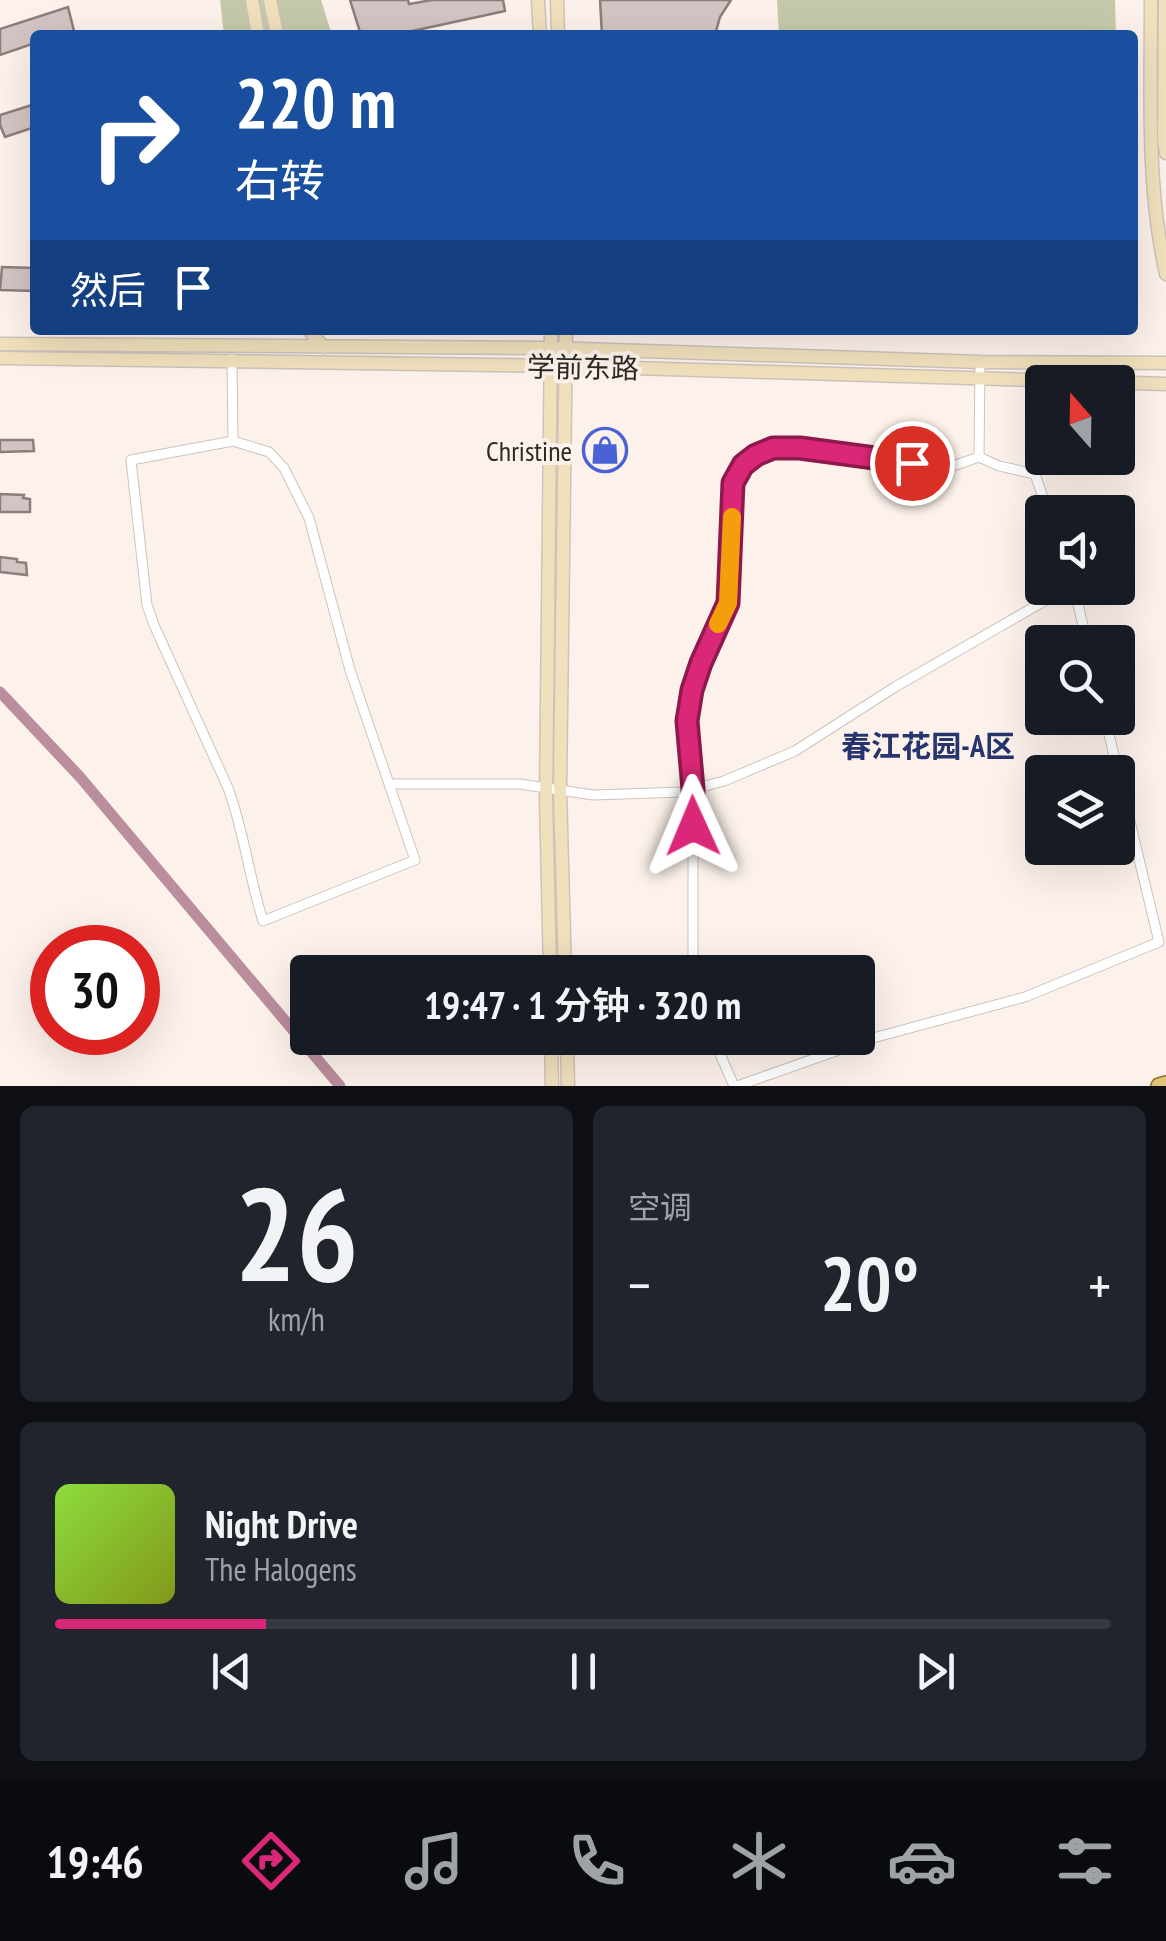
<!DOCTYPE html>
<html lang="zh">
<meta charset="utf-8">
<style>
:root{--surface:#171b24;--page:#20242c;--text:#f1f3f6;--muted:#9ea1a6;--line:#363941;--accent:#db2777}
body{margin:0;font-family:"PT Sans Narrow","Noto Sans SC",sans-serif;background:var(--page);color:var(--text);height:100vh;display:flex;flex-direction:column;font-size:38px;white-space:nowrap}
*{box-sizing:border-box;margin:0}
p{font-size:32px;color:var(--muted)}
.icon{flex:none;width:55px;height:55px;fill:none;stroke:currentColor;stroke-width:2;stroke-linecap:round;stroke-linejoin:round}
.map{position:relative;height:1086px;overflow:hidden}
.side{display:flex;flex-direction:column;gap:20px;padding:20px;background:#0d0f14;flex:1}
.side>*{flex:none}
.top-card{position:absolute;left:30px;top:30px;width:1108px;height:305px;border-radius:10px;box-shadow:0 10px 40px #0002;background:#1a4fa0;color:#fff;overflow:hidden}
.needle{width:65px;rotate:340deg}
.fabs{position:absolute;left:1025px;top:365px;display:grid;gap:20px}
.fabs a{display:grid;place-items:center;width:110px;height:110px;border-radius:10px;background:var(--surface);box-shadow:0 10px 40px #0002;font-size:50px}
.speed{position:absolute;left:30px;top:925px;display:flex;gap:20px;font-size:50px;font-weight:700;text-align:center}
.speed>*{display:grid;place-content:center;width:130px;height:130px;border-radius:50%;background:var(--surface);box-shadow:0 10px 40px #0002;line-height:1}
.speed .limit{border:15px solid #d22;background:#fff;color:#111}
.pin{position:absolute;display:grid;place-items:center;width:85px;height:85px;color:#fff;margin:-42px;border:5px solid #fff;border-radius:50%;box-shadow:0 2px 10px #0007}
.me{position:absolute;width:110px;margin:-55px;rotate:359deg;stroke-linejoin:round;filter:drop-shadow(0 0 8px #0008)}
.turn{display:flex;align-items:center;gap:35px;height:210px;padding:0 40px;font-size:45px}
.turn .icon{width:130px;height:130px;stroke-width:2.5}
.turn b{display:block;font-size:70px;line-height:85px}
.then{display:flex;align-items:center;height:95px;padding:0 40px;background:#0003;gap:20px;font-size:38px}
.big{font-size:75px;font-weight:600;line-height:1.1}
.side .tile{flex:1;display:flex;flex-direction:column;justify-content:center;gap:15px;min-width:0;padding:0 35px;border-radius:15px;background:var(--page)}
.side .dial{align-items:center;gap:0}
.dial b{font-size:130px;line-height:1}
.song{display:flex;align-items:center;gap:30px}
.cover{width:120px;height:120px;border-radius:15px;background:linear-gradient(135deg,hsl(90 70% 55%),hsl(70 70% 35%))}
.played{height:10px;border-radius:5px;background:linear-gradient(90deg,var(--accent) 20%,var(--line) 20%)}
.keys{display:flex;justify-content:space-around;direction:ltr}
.heat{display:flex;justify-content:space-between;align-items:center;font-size:55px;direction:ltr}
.side .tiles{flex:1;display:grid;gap:20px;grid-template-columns:1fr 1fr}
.tile:last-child{grid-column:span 2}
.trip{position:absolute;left:290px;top:955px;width:585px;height:100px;border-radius:10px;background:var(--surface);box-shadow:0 10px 40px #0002;font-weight:600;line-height:100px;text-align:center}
.tabs{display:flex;height:160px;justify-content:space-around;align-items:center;background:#090b0e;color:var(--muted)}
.tabs .icon{width:70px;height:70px}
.tabs .selected{color:var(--accent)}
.tabs b{font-size:45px;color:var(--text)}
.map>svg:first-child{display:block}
</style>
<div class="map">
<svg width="1166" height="1086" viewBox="0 0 1166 1086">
<rect width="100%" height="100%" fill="#fdf2eb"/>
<!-- green -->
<path fill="#c6c9a9" d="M220,0H321L332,35H224Z
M777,0H1115L1116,35H779Z"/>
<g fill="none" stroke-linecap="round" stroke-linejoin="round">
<!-- canal -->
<path stroke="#bb8e9d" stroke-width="11" d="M0,692L80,777L340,1086"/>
</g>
<!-- building -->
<path fill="#d2c5c3" stroke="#8b7e7d" stroke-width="2.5" d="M350,0H408L409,4L432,0H503L505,11L394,35H361Z
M600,0H731L720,17L715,35H602Z
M68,7L74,31L61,35H35V43L0,55V29Z
M35,104V127L5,137L0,125V115Z
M2,267L35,268V291L0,290Z
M0,440H33L34,451L0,452Z
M0,494L24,495L23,498L30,499V512H0Z
M0,557L17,559V562L26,563L27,575L0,572Z"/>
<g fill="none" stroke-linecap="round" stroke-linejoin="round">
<defs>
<path id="street" d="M232,359L233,441
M233,441L269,452L284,468L309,518L350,670L415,860L263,921C249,877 244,831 228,788L154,625L147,605L131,460Z
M979,457L980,362
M1074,588L1087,642
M389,784H520L593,795L683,792L724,781L795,751L895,687L1067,588
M693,972V789L687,721L691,690L701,663L728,603L733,483L743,465L756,455L773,449L800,448L950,467L979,457L999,466L1035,474L1048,512
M713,1038L734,1086
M737,1086L873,1038L1025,997L1159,942L1105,718"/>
<path id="secondary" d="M252,0L258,35
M270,0L277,35
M538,0L540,35
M557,0L558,35
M1151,0C1151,92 1146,185 1166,274
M1165,0L1164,139L1166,153
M309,330L323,347
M0,344L552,348L980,362L1166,363
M0,358L567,366L1166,384
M550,972L546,798L551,330
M565,972L560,790L566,330
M551,1038L552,1086
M567,1038L568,1086"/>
<path id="primary" d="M1159,1086L1166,1084"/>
</defs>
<!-- street casing -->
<use href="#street" stroke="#cdc3bc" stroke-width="11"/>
<!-- secondary casing -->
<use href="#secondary" stroke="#cdc3bc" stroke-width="15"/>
<!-- primary casing -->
<use href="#primary" stroke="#947222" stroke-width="18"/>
<!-- street -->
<use href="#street" stroke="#fff" stroke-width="9"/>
<!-- secondary -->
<use href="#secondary" stroke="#f0e0bc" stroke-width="12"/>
<!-- primary -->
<use href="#primary" stroke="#e0c279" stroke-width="15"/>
</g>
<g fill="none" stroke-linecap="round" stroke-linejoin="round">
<defs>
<path id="route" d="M693,826V789L687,721L692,690L701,663L728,603L733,483L743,465L756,455L773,448H800L912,463"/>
</defs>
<!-- route casing -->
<use href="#route" stroke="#8e194d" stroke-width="25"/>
<!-- route -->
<use href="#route" stroke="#db2777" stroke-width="18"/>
<!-- slow -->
<path stroke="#f59e0b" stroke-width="18" d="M718,624L728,603L732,517"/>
</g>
<!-- icons -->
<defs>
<symbol id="shop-ring" viewBox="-11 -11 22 22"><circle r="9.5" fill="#fdf2eb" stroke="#4962d6" stroke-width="1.5"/><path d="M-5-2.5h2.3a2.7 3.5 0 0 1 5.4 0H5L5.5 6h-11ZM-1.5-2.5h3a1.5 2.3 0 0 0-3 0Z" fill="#4962d6"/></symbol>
</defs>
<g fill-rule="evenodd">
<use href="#shop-ring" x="580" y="425" width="50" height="50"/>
</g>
<g text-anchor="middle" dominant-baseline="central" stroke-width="8" stroke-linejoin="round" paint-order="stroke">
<!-- street labels -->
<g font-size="28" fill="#2d2927" stroke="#fdf2eb">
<text transform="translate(583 367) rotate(1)">学前东路</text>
</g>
<!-- poi labels -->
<g font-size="28" fill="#2d2927" stroke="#fdf2eb" text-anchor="end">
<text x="572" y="450">Christine</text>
</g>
<!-- neighbourhood labels -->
<g font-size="30" font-weight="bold" fill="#27356e" stroke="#fdf2eb">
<text x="928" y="745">春江花园-A区</text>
</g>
</g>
</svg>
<div class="fabs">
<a><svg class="needle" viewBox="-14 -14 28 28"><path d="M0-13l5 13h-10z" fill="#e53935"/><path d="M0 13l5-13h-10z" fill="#9ea1a6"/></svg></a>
<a><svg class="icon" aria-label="sound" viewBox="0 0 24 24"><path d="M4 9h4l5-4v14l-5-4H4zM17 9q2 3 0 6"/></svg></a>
<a><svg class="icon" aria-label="search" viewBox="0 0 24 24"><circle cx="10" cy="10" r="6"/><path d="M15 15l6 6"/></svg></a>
<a><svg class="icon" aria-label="layers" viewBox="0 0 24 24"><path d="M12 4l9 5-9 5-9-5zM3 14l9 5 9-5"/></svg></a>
</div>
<div class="speed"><div class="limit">30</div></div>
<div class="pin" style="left:912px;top:463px;background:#d93025"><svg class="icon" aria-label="arrive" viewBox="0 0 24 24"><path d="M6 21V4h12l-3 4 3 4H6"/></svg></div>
<svg class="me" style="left:693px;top:826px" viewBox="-20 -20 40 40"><path d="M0-17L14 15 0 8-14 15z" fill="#db2777" stroke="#fff" stroke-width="4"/></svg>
<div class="trip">19:47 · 1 分钟 · 320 m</div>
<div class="top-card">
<div class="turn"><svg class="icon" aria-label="right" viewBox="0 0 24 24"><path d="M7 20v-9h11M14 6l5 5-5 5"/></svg><div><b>220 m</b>右转</div></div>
<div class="then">然后<svg class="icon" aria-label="arrive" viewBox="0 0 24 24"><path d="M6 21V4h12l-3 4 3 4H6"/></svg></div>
</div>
</div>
<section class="side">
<div class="tiles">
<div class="tile dial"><b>26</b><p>km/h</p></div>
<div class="tile"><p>空调</p>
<div class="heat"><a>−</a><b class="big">20°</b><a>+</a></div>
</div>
<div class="tile">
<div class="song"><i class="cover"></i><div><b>Night Drive</b><p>The Halogens</p></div></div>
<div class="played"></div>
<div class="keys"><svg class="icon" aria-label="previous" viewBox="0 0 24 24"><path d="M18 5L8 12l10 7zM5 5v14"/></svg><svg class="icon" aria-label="pause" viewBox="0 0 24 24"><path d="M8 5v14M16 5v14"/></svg><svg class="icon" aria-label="next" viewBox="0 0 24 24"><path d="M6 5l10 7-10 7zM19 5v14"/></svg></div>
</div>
</div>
</section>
<nav class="tabs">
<b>19:46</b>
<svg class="icon selected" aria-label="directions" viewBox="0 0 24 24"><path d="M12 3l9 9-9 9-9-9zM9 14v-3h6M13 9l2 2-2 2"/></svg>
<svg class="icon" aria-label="music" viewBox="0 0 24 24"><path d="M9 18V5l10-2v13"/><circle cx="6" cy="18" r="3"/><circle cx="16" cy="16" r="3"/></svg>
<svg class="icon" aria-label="phone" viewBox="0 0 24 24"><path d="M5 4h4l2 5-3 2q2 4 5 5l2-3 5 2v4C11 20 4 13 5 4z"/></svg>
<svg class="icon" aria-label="climate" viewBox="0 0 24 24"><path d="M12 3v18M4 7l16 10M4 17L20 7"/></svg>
<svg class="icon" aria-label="car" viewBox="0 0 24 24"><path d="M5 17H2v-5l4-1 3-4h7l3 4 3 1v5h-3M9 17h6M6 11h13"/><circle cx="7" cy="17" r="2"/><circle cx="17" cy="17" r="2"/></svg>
<svg class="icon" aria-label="filters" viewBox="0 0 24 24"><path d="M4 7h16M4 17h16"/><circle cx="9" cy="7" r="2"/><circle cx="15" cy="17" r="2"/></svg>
</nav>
